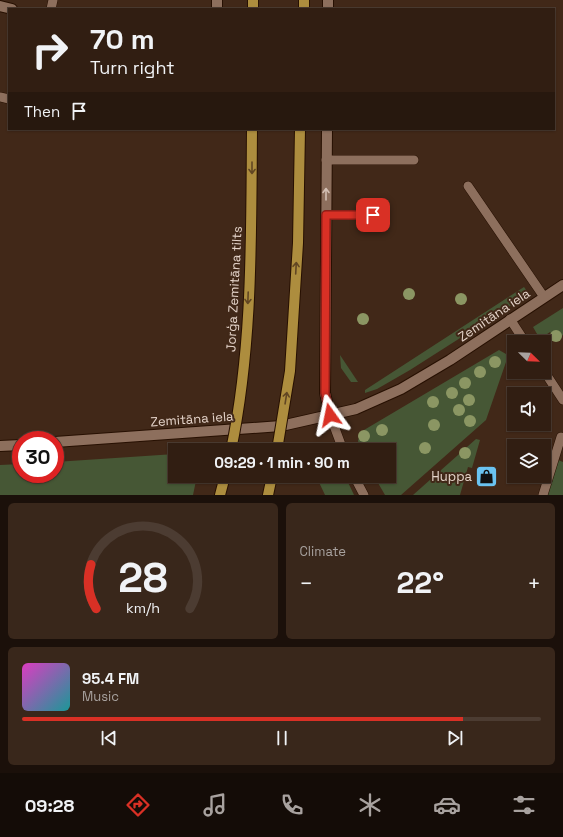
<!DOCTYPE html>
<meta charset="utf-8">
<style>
:root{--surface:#311e12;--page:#39271b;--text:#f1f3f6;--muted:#a8a29f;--line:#4c3c32;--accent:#d93025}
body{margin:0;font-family:"Space Grotesk",sans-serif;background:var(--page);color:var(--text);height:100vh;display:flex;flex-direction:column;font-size:15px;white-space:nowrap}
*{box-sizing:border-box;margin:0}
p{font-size:13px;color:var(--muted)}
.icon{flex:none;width:22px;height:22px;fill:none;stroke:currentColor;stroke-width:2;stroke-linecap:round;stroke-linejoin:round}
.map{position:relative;height:495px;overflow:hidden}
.panel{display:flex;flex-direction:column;gap:8px;padding:8px;background:#1b100a;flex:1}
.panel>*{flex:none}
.banner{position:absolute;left:8px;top:8px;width:547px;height:122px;border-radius:0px;box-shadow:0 1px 3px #0004,0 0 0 1px var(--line);background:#311e12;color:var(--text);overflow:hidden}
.needle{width:26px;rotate:113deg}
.controls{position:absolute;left:507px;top:335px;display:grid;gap:8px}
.controls a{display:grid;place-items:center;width:44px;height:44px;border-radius:0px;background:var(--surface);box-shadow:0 1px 3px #0004,0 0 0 1px var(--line);font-size:20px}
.speed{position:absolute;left:12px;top:431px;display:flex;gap:8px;font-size:20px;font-weight:700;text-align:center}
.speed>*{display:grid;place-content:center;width:52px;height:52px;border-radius:50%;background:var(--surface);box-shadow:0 1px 3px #0004,0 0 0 1px var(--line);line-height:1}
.speed .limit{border:6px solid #d22;background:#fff;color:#111}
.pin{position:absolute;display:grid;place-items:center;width:34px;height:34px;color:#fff;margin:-17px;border-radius:8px;box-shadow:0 2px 6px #0006}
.me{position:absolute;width:44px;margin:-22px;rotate:348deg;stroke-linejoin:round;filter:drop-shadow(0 0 3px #0008)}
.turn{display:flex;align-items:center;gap:14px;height:84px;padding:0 16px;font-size:18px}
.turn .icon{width:52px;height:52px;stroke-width:2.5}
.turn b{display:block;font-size:28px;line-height:34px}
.then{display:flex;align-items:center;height:38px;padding:0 16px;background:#0003;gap:8px;font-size:15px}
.big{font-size:30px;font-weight:700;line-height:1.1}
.panel .card{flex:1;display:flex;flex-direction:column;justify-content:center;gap:6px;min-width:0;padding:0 14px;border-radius:6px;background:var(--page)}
.panel .dial{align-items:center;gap:0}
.dial svg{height:104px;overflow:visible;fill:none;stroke:var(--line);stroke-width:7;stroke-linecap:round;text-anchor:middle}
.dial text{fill:var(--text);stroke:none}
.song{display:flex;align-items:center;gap:12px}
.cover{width:48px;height:48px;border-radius:6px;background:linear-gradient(135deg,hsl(310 70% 55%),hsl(180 70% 35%))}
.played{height:4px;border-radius:2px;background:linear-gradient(90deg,var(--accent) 85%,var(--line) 85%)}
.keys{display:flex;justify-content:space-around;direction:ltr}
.heat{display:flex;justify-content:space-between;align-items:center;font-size:22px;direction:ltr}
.panel .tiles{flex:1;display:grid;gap:8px;grid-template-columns:1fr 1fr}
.card:last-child{grid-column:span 2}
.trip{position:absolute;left:168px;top:443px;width:228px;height:40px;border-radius:0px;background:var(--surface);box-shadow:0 1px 3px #0004,0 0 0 1px var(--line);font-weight:700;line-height:40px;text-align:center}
.tabs{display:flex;height:64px;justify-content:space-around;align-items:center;background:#140c07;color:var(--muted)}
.tabs .icon{width:28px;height:28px}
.tabs .selected{color:var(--accent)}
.tabs b{font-size:18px;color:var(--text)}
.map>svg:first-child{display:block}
</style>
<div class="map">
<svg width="563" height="495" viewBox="0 0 563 495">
<rect width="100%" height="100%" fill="#412818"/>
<!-- green -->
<path fill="#465735" d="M524,287L529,294L410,370L377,389L365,393V390Z
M563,308V335L555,340L550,332L540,339L533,327Z
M499,350L506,354V362L486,420L401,495H385L374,476H389V450H359L358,440L364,430Z
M340,355L358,382H351L341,368Z
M476,439L480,440L472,468L468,467L460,495H413Z
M175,454V476H197L193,495H0V465L21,464V474H55V462Z
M558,460L563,462V495H547Z
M316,476H345L354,495H325Z"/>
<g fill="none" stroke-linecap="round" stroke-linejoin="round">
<defs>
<path id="lane" d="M51,9L53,0
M0,97L9,99
M326,160H414
M468,186L544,297
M326,215H373
M510,319L525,342
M544,371L563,400
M330,415L343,450
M354,476L364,495
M543,495L561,437"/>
<path id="street" d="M0,6L12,9
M217,9V0
M328,9V0
M327,129L325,393L330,415
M55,442L281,426L356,409L401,389L450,360L563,285
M0,446L21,445"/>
<path id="primary" d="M253,9V0
M304,9V0
M220,495L225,476
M268,495L272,476"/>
</defs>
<!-- lane casing -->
<use href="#lane" stroke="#271002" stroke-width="10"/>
<!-- street casing -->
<use href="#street" stroke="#271002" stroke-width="12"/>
<!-- primary casing -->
<use href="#primary" stroke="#271002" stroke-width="12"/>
<!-- lane -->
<use href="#lane" stroke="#8d6f5d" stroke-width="9"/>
<!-- street -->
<use href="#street" stroke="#8d6f5d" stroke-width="10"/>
<!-- primary -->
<use href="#primary" stroke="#ad8d3e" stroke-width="10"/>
<defs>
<path id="primary-bridge" d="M231,450C253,345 251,236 252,129
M277,450L290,371L298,243L300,129"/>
</defs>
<!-- primary-bridge casing -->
<use href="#primary-bridge" stroke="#271002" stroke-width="12" stroke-linecap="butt"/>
<!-- primary-bridge -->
<use href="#primary-bridge" stroke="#ad8d3e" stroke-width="10"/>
</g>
<!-- trees -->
<g fill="#8b9663">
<circle cx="409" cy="294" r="6"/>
<circle cx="461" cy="299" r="6"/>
<circle cx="363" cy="319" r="6"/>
<circle cx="556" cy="336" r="6"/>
<circle cx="495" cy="362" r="6"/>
<circle cx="480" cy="372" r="6"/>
<circle cx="465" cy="383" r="6"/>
<circle cx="452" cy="393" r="6"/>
<circle cx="469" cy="400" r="6"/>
<circle cx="433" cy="402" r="6"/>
<circle cx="459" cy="410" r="6"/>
<circle cx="470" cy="421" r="6"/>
<circle cx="434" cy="425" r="6"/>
<circle cx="382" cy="430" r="6"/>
<circle cx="364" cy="436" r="6"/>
<circle cx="425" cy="448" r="6"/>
<circle cx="465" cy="453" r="6"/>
</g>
<!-- one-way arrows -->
<defs><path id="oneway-shaft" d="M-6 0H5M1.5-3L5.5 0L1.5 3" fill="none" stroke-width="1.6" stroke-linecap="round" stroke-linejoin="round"/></defs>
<g stroke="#614623">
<use href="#oneway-shaft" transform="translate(252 168) rotate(90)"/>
<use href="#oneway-shaft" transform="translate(296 268) rotate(-87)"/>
<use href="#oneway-shaft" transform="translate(248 298) rotate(92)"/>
<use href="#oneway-shaft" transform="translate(286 398) rotate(-81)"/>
</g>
<use stroke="#d3bfb3" href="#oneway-shaft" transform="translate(326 194) rotate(-90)"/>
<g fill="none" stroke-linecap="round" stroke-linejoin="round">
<defs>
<path id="route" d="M330,415L325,393L326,215H373"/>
</defs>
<!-- route casing -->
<use href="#route" stroke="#8d1f18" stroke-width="10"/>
<!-- route -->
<use href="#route" stroke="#d93025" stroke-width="7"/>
</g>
<!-- icons -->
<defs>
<symbol id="shop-square" viewBox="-11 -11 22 22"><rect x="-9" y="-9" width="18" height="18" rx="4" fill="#6ac3f1" stroke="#412818"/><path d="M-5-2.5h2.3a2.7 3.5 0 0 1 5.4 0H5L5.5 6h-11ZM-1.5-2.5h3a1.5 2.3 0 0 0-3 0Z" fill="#111"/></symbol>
</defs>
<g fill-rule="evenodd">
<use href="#shop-square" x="474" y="464" width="25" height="25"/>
</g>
<g text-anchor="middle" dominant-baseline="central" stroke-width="4" stroke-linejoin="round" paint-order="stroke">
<!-- street labels -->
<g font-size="13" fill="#e4d3c9" stroke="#412818">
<text transform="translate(234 289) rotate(-87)">Jorģa Zemitāna tilts</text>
<text transform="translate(494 315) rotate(-34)">Zemitāna iela</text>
<text transform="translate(192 419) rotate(-4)">Zemitāna iela</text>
</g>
<!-- poi labels -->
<g font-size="13" fill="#e4d3c9" stroke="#412818" text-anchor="end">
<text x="472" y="476">Huppa</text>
</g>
</g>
</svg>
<div class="controls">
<a><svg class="needle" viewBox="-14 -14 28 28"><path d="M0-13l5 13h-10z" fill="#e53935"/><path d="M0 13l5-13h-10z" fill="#a8a29f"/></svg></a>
<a><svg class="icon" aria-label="sound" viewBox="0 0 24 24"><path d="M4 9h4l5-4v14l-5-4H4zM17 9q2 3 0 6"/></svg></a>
<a><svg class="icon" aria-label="layers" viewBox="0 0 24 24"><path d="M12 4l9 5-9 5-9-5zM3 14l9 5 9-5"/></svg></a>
</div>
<div class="speed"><div class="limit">30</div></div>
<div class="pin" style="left:373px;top:215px;background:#d93025"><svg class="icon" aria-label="arrive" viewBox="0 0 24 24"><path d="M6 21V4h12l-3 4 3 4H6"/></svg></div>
<svg class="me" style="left:330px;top:415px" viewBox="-20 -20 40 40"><path d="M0-17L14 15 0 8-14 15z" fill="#d93025" stroke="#fff" stroke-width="4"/></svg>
<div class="trip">09:29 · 1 min · 90 m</div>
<div class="banner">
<div class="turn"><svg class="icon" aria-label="right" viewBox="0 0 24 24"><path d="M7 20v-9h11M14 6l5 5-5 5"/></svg><div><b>70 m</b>Turn right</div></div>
<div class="then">Then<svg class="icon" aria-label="arrive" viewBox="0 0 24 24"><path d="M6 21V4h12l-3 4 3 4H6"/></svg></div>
</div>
</div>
<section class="panel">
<div class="tiles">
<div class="card dial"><svg viewBox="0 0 100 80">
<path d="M14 69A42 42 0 1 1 86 69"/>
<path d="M14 69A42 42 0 0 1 10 35" stroke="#d93025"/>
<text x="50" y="56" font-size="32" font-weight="700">28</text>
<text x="50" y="72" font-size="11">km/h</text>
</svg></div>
<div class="card"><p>Climate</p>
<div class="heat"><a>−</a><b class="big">22°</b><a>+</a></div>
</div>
<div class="card">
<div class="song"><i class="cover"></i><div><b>95.4 FM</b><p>Music</p></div></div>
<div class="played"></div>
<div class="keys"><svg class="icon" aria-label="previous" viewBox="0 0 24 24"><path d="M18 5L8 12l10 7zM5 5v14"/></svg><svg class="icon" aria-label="pause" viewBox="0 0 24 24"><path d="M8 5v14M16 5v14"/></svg><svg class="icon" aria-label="next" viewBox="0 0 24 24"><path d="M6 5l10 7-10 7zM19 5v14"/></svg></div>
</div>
</div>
</section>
<nav class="tabs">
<b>09:28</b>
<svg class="icon selected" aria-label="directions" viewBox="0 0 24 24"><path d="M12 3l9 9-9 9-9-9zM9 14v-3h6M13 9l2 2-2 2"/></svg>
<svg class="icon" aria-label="music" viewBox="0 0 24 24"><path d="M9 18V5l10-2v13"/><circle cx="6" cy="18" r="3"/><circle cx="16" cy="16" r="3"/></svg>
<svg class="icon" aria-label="phone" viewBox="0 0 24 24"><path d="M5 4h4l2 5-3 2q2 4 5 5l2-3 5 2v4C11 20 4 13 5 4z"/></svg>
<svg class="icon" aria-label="climate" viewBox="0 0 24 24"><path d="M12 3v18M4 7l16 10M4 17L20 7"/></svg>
<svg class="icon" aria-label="car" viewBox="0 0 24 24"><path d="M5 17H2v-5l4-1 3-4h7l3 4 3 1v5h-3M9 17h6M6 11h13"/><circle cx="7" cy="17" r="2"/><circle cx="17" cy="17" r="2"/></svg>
<svg class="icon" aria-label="filters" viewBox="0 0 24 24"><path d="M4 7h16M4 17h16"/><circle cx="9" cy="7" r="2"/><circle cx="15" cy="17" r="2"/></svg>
</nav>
